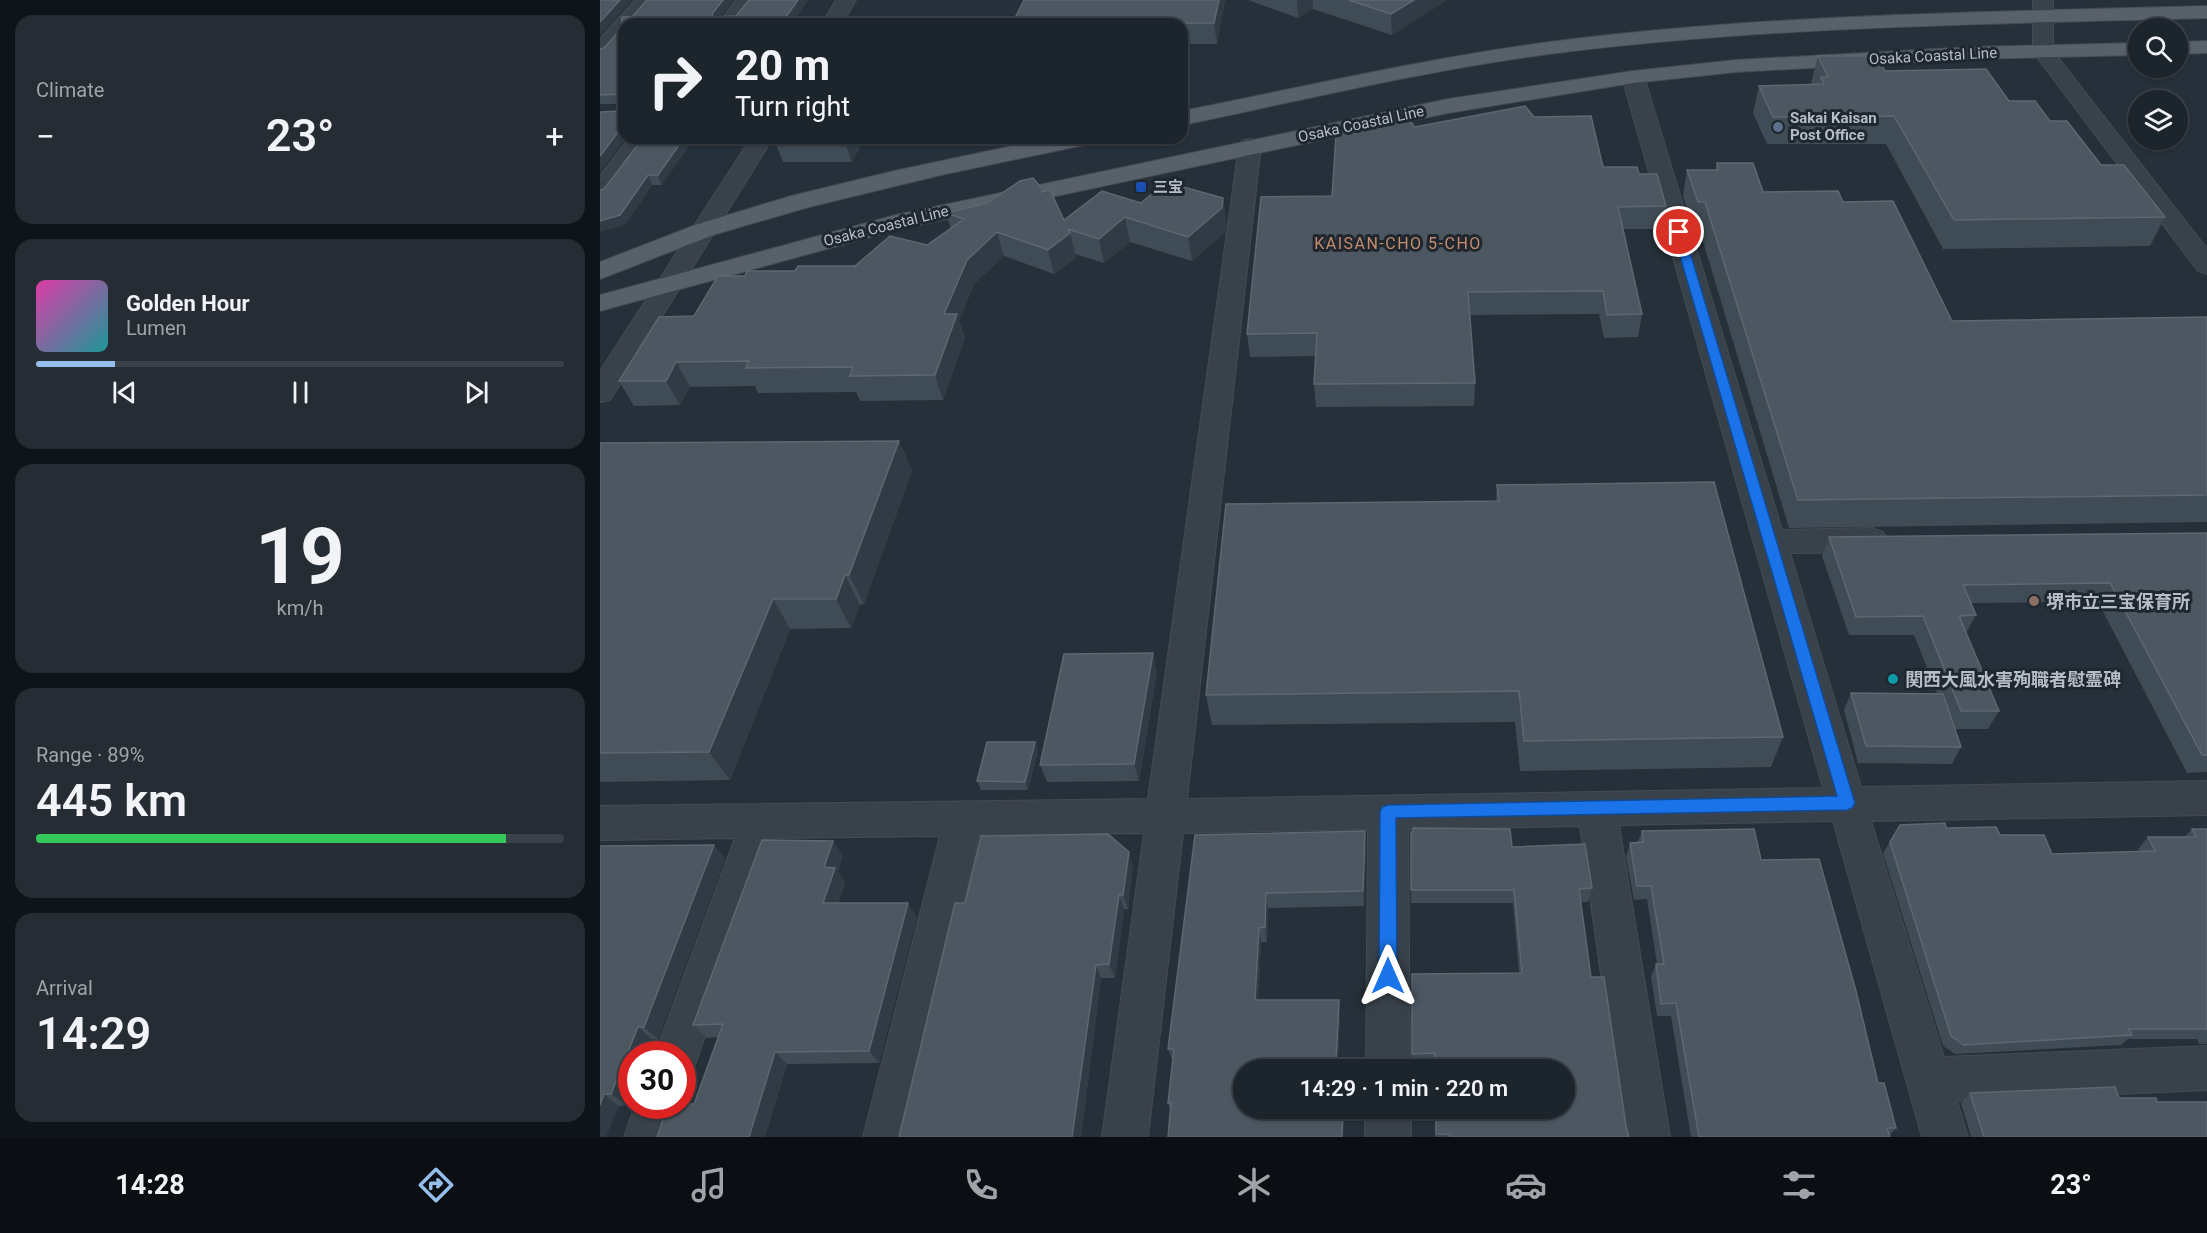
<!DOCTYPE html>
<meta charset="utf-8">
<style>
:root{--surface:#1c242c;--page:#252c34;--text:#f1f3f6;--muted:#a0a4a9;--line:#3a4148;--accent:#95bfeb}
body{margin:0;font-family:Roboto,"Noto Sans JP",sans-serif;background:var(--page);color:var(--text);height:100vh;display:flex;flex-direction:column;font-size:22px;white-space:nowrap}
*{box-sizing:border-box;margin:0}
p{font-size:20px;color:var(--muted)}
.icon{flex:none;width:33px;height:33px;fill:none;stroke:currentColor;stroke-width:2;stroke-linecap:round;stroke-linejoin:round}
.map{position:relative;flex:1;overflow:hidden}
.details{display:flex;flex-direction:column;gap:15px;padding:15px;background:#0f1418;width:600px}
.details>*{flex:none}
.hud{position:absolute;left:18px;top:18px;width:570px;height:126px;border-radius:18px;box-shadow:0 2px 4px #0004,0 0 0 2px var(--line);background:#1c242c;color:var(--text);overflow:hidden}
.fabs{position:absolute;left:1528px;top:18px;display:grid;gap:12px}
.fabs a{display:grid;place-items:center;width:60px;height:60px;border-radius:50%;background:var(--surface);box-shadow:0 2px 4px #0004,0 0 0 2px var(--line);font-size:30px}
.speed{position:absolute;left:18px;top:1041px;display:flex;gap:12px;font-size:30px;font-weight:700;text-align:center}
.speed>*{display:grid;place-content:center;width:78px;height:78px;border-radius:50%;background:var(--surface);box-shadow:0 2px 4px #0004,0 0 0 2px var(--line);line-height:1}
.speed .limit{border:9px solid #d22;background:#fff;color:#111}
.pin{position:absolute;display:grid;place-items:center;width:51px;height:51px;color:#fff;margin:-26px;border:3px solid #fff;border-radius:50%;box-shadow:0 2px 6px #0007}
.me{position:absolute;width:66px;margin:-33px;rotate:0deg;stroke-linejoin:round;filter:drop-shadow(0 0 4px #0008)}
.turn{display:flex;align-items:center;gap:21px;height:126px;padding:0 18px;font-size:27px}
.turn .icon{width:78px;height:78px;stroke-width:2.5}
.turn b{display:block;font-size:42px;line-height:51px}
.big{font-size:45px;font-weight:600;line-height:1.1}
.details .tile{flex:1;display:flex;flex-direction:column;justify-content:center;gap:9px;min-width:0;padding:0 21px;border-radius:18px;background:var(--page)}
.details .dial{align-items:center;gap:0}
.dial b{font-size:78px;line-height:1}
.song{display:flex;align-items:center;gap:18px}
.cover{width:72px;height:72px;border-radius:9px;background:linear-gradient(135deg,hsl(320 70% 55%),hsl(180 70% 35%))}
.played{height:6px;border-radius:3px;background:linear-gradient(90deg,var(--accent) 15%,var(--line) 15%)}
.keys{display:flex;justify-content:space-around;direction:ltr}
.heat{display:flex;justify-content:space-between;align-items:center;font-size:33px;direction:ltr}
.charge{height:9px;border-radius:4px;background:linear-gradient(90deg,#34c759 89%,var(--line) 0)}
.trip{position:absolute;left:633px;top:1059px;width:342px;height:60px;border-radius:30px;background:var(--surface);box-shadow:0 2px 4px #0004,0 0 0 2px var(--line);font-weight:600;line-height:60px;text-align:center}
.tab-bar{display:flex;height:96px;justify-content:space-around;align-items:center;background:#0b0e12;color:var(--muted)}
.tab-bar .icon{width:42px;height:42px}
.tab-bar .active{color:var(--accent)}
.tab-bar b{font-size:27px;color:var(--text)}
main{display:flex;flex:1;min-height:0}
.map>svg:first-child{display:block}
</style>
<main>
<section class="details">
<div class="tile"><p>Climate</p>
<div class="heat"><a>−</a><b class="big">23°</b><a>+</a></div>
</div>
<div class="tile">
<div class="song"><i class="cover"></i><div><b>Golden Hour</b><p>Lumen</p></div></div>
<div class="played"></div>
<div class="keys"><svg class="icon" aria-label="previous" viewBox="0 0 24 24"><path d="M18 5L8 12l10 7zM5 5v14"/></svg><svg class="icon" aria-label="pause" viewBox="0 0 24 24"><path d="M8 5v14M16 5v14"/></svg><svg class="icon" aria-label="next" viewBox="0 0 24 24"><path d="M6 5l10 7-10 7zM19 5v14"/></svg></div>
</div>
<div class="tile dial"><b>19</b><p>km/h</p></div>
<div class="tile"><p>Range · 89%</p><b class="big">445 km</b><div class="charge"></div></div>
<div class="tile"><p>Arrival</p><b class="big">14:29</b></div>
</section>
<div class="map">
<svg width="1607" height="1137" viewBox="0 0 1607 1137">
<rect width="100%" height="100%" fill="#26303a"/>
<g fill="none" stroke-linecap="round" stroke-linejoin="round">
<defs>
<path id="minor" d="M35,0H56L36,24H24V37L7,56L0,58V39Z
M136,0H156L138,24H118Z
M236,0H256L242,24H222Z
M1433,0H1453V51L1607,249V274L1598,271L1433,52Z
M1033,71L1041,72L1044,77L1182,530L1272,528L1283,532L1288,540L1283,548L1272,552L1190,553L1261,787L1607,781V815L1271,821L1344,1057L1607,1046V1090L1357,1101L1368,1137H1322L1233,821L1019,825L1070,1137H1024L980,826L808,829L810,1070H766L768,829L583,833L548,1137H502L544,833L379,835L309,1137H263L340,836L175,838L93,1070L82,1074V1054H55L135,838L0,840V806L548,799L639,146L642,141L650,139L658,141L661,146L587,799L1223,788L1022,77L1025,72Z
M29,138H52L9,197L0,199V176Z
M151,138H173L10,400L0,402V371Z
M35,1106H81L70,1137H24Z
M765,1108H811V1137H765Z"/>
<path id="major" d="M1607,6V18C1388,24 1167,26 949,54C825,70 704,100 582,125V111C704,87 826,58 949,42C1167,14 1388,12 1607,6Z
M1607,41V53L1578,54V42Z
M1539,43V55L1373,59L1136,72L1033,83L848,113L300,229L0,311V295L296,215L848,99L1033,71L1136,60L1373,47Z
M450,138H495L492,143L484,145L341,175L209,207L116,234L0,279V262L98,224L191,196L294,171Z"/>
</defs>
<!-- minor casing -->
<use href="#minor" stroke="#434b53" stroke-width="2"/>
<!-- major casing -->
<use href="#major" stroke="#434b53" stroke-width="2"/>
<!-- minor -->
<use href="#minor" fill="#39424a" fill-rule="evenodd"/>
<!-- major -->
<use href="#major" fill="#58616a" fill-rule="evenodd"/>
</g>
<!-- wall -->
<path fill="#3f4b55" d="M47,0H133L121,16H136L149,0H208L191,24H24V138H26L0,172V112L21,111V104H0V49L4,48L21,29L22,17H32Z
M625,0L617,44H582V24H412Z
M648,0H847L792,35L713,9L698,18Z
M1218,56L1285,71L1409,101L1450,121L1501,165L1565,217L1550,246L1343,249L1286,144H1167L1153,113L1159,86L1212,85L1211,83Z
M934,117L1003,167L1039,174L1066,206L1063,229H1022L1042,314L1038,337L1004,338L999,314L870,315L875,383L874,406L716,407L714,384L716,356L650,357L647,334L732,196L815,127Z
M43,138L62,185H52L25,225L4,189Z
M175,138H265L252,162H183L174,140Z
M1117,163L1163,192L1243,202L1352,321L1607,317V522L1189,528L1099,228L1093,229L1083,196L1087,170H1115Z
M443,190L464,220L541,203L623,198L626,222L625,232L592,261L530,242L504,263L475,254L476,258L454,274L404,256L374,284L359,321L365,338L343,400L260,401L256,392L158,393L155,386L90,387L80,405L34,406L19,381L94,316L145,276L255,266L327,245L351,229L346,213Z
M299,441L312,471L264,604L260,605L251,628L190,629L130,780L1,782L0,781V443Z
M897,485L1183,737L1171,767L920,771L915,722L612,725L606,695L896,501Z
M1607,533V772L1587,773L1498,602L1371,603L1376,615L1366,633L1399,711L1388,729H1355L1361,747L1352,764L1258,763L1244,710L1251,693H1337L1314,635H1249L1222,556L1229,537Z
M557,671L539,781L447,782L440,765Z
M435,742L438,751L428,790H381L377,781Z
M1300,825L1346,828L1400,835L1452,854L1540,851L1538,849L1548,837H1584L1592,829H1607V1044H1599L1597,1039H1528L1521,1045L1355,1054L1343,1046L1283,853Z
M1042,831L1161,860L1278,1083L1296,1128L1290,1135V1137H1091L1071,1016H1057L1051,977L1056,964H1057L1047,899L1034,900L1026,857L1030,843L1038,842Z
M811,832L912,847L992,888L988,902H981L991,977L1029,1137H835V1108H964V1070H834V1065H812V974L919,973L913,903H811Z
M595,835L766,847L764,906L668,908L667,942H661L658,1000H739L740,1014L738,1060H744L745,1070H644V1108H744L743,1137L570,1109L568,1103L573,1062L568,1049Z
M114,845L125,859L58,1039H52L46,1054H32V1091L26,1105L19,1106L0,1137V846Z
M243,855L238,871L245,882L238,903L317,917L279,1063L187,1064L165,1137H57L94,1104L118,1037L107,1038L93,1025Z
M533,866L528,909H524L515,978H501L481,1137H299L365,903Z
M1370,1093L1519,1098L1557,1102L1607,1137H1371L1361,1103Z"/>
<!-- shaded-wall -->
<path fill="#303b45" d="M20,0H32L0,36V22Z
M123,0H133L116,23L113,17L112,14Z
M198,0H208L191,24H181Z
M619,0H625L617,44L614,23Z
M697,0H713V9L698,18Z
M814,0H847L792,35L791,14Z
M22,127L24,130V138H26L0,172V156Z
M84,138H95L62,185L58,175Z
M245,138H265L252,162L244,140Z
M48,175L52,185L25,225L0,232V221Z
M623,198L626,222L625,232L592,261L588,237Z
M525,217L530,242L504,263L499,239Z
M397,232L404,256L374,284L359,321L365,338L343,400L335,375L344,314L367,260Z
M470,233L476,258L454,274L448,250Z
M76,362L90,387L80,405L66,381Z
M299,441L312,471L264,604L249,575Z
M245,575L260,605L251,628L236,599Z
M173,599L190,629L130,780L109,752Z
M553,653L557,671L539,781L534,764Z
M435,742L438,751L428,790L425,782Z
M765,831L766,847L764,906L763,891Z
M233,841L243,855L238,871L245,882L233,917L223,903L224,867Z
M114,845L125,859L58,1039L44,1027Z
M529,852L533,866L528,909L523,895Z
M666,893L668,908L667,942L665,927Z
M519,895L524,909L515,978L509,964Z
M308,903L317,917L279,1063L269,1051Z
M659,928L661,942L658,1014L655,1000Z
M496,965L501,978L481,1137H472Z
M739,1000L740,1014L737,1070L736,1060Z
M38,1027L52,1039L46,1054H32V1091L26,1105L11,1094Z
M175,1052L187,1064L165,1137H149Z
M4,1094L19,1106L6,1137H0V1105Z
M743,1108H744L743,1137H742Z"/>
<!-- building -->
<path fill="#4c5762" stroke="#5c6771" stroke-width="1.5" d="M0,0H20L0,22Z
M47,0H123L112,14L113,17L136,16L149,0H198L181,24H24V127H22L0,156V112L21,111V94L0,95V49L4,48L21,29L22,17H32Z
M424,0H619L614,23L412,24Z
M749,0H814L791,14Z
M1218,56H1276L1285,71L1386,69L1409,101H1435L1450,121H1467L1501,165H1524L1565,217L1354,220L1294,116L1173,117L1159,86L1224,84L1221,77H1228Z
M925,106L934,117L991,116L1003,167H1037L1039,174H1057L1066,206L1018,207L1042,314L1007,315L1003,291L868,292L875,383L714,384L717,333L647,334L661,197L732,196L736,135L807,118L815,127Z
M43,138H84L58,175H48L20,215L0,221V190L4,189Z
M175,138H245L244,140H174Z
M1117,163H1153L1163,192L1238,191L1243,202L1293,201L1352,321L1607,317V495L1198,500L1105,202H1098L1087,170H1118Z
M433,178L443,190L441,192L450,190L464,220L502,191L541,203L566,182L623,198L622,208L588,237L525,217L499,239L468,229L470,233L448,250L397,232L367,260L344,314H357L335,375L250,376L253,367L146,368L149,361L76,362L66,381H19L59,317L94,316L118,276H145L147,271H195L198,266H255L290,236L327,245L364,219L346,213L387,203L420,181Z
M299,441L249,575H245L236,599H173L109,752L0,753V443Z
M1114,482L1183,737L924,741L919,691L606,695L626,504L899,501L897,485Z
M1607,533V755H1602L1510,583L1363,585L1376,615L1359,616L1399,711H1361L1323,616L1256,617L1229,537Z
M553,653L534,764L440,765L464,654Z
M1251,693L1343,694L1361,747L1266,746Z
M387,742H435L425,782L377,781Z
M1345,823L1346,828L1396,827L1400,835H1444L1452,854L1555,851L1548,837H1596L1592,829H1607V1029H1529L1532,1035L1364,1045L1351,1036L1290,842L1300,825Z
M813,828L910,829L912,847L985,844L992,888L979,889L991,977H1004L1026,1126L1029,1137H850V1134H836V1108H964V1070H835V1053L812,1054V974L922,973L914,890H811V832H813Z
M1154,829L1161,860L1219,859L1256,991L1278,1083H1284L1296,1128H1287L1290,1137H1099L1076,1003L1061,1004L1056,964H1064L1051,886H1037L1030,843L1043,842L1042,831Z
M765,831L763,891L666,893L665,927L659,928L655,1000H739L736,1060H744V1070H644V1108H743L742,1137H568L571,1103H568L574,1049H568L595,835Z
M508,834L529,852L523,895H519L509,964L496,965L472,1137H299L355,903H365L381,836Z
M162,840L233,841L224,867L235,868L223,903H308L269,1051L175,1052L149,1137H57L68,1106H82V1104H94L123,1024L93,1025Z
M114,845L44,1027H38L11,1094H4L0,1105V846Z
M1515,1087L1519,1098H1556L1557,1102H1607V1137H1384L1370,1093Z"/>
<!-- route -->
<path fill="#1a73e8" stroke="#114b97" stroke-width="1.5" d="M1079,229L1084,232L1255,803L1252,808L1247,810L796,818L797,976L794,982L788,984L782,982L779,976L780,812L782,807L788,805L1237,796L1073,232Z"/>
<!-- markers -->
<circle fill="#5c6f8a" stroke="#1f272f" stroke-width="2" cx="1178" cy="127" r="6"/>
<rect fill="#1a4fb4" stroke="#1f272f" stroke-width="2" x="535" y="181" width="12" height="12" rx="3"/>
<circle fill="#8d6e63" stroke="#1f272f" stroke-width="2" cx="1434" cy="601" r="6"/>
<circle fill="#0f9aa8" stroke="#1f272f" stroke-width="2" cx="1293" cy="679" r="6"/>
<g text-anchor="middle" dominant-baseline="central" stroke-width="6" stroke-linejoin="round" paint-order="stroke">
<!-- far-street labels -->
<g font-size="15" fill="#b5bdc6" stroke="#1f272f">
<text transform="translate(1333 56) rotate(-3)">Osaka Coastal Line</text>
<text transform="translate(761 124) rotate(-12)">Osaka Coastal Line</text>
<text transform="translate(286 226) rotate(-14)">Osaka Coastal Line</text>
</g>
<!-- far-poi labels -->
<g font-size="15" font-weight="bold" fill="#b5bdc6" stroke="#1f272f" text-anchor="start">
<text x="1190" y="118">Sakai Kaisan<tspan x="1190" dy="17">Post Office</tspan></text>
<text x="553" y="187">三宝</text>
</g>
<!-- far-neighbourhood labels -->
<g font-size="16" letter-spacing="1.5" fill="#c78c6e" stroke="#1f272f">
<text x="798" y="243">KAISAN-CHO 5-CHO</text>
</g>
<!-- poi labels -->
<g font-size="18" font-weight="bold" fill="#b5bdc6" stroke="#1f272f" text-anchor="start">
<text x="1446" y="601">堺市立三宝保育所</text>
<text x="1305" y="679">関西大風水害殉職者慰霊碑</text>
</g>
</g>
</svg>
<div class="fabs">
<a><svg class="icon" aria-label="search" viewBox="0 0 24 24"><circle cx="10" cy="10" r="6"/><path d="M15 15l6 6"/></svg></a>
<a><svg class="icon" aria-label="layers" viewBox="0 0 24 24"><path d="M12 4l9 5-9 5-9-5zM3 14l9 5 9-5"/></svg></a>
</div>
<div class="speed"><div class="limit">30</div></div>
<div class="pin" style="left:1079px;top:232px;background:#d93025"><svg class="icon" aria-label="arrive" viewBox="0 0 24 24"><path d="M6 21V4h12l-3 4 3 4H6"/></svg></div>
<svg class="me" style="left:788px;top:976px" viewBox="-20 -20 40 40"><path d="M0-17L14 15 0 8-14 15z" fill="#1a73e8" stroke="#fff" stroke-width="4"/></svg>
<div class="trip">14:29 · 1 min · 220 m</div>
<div class="hud">
<div class="turn"><svg class="icon" aria-label="right" viewBox="0 0 24 24"><path d="M7 20v-9h11M14 6l5 5-5 5"/></svg><div><b>20 m</b>Turn right</div></div>
</div>
</div>
</main>
<nav class="tab-bar">
<b>14:28</b>
<svg class="icon active" aria-label="directions" viewBox="0 0 24 24"><path d="M12 3l9 9-9 9-9-9zM9 14v-3h6M13 9l2 2-2 2"/></svg>
<svg class="icon" aria-label="music" viewBox="0 0 24 24"><path d="M9 18V5l10-2v13"/><circle cx="6" cy="18" r="3"/><circle cx="16" cy="16" r="3"/></svg>
<svg class="icon" aria-label="phone" viewBox="0 0 24 24"><path d="M5 4h4l2 5-3 2q2 4 5 5l2-3 5 2v4C11 20 4 13 5 4z"/></svg>
<svg class="icon" aria-label="climate" viewBox="0 0 24 24"><path d="M12 3v18M4 7l16 10M4 17L20 7"/></svg>
<svg class="icon" aria-label="car" viewBox="0 0 24 24"><path d="M5 17H2v-5l4-1 3-4h7l3 4 3 1v5h-3M9 17h6M6 11h13"/><circle cx="7" cy="17" r="2"/><circle cx="17" cy="17" r="2"/></svg>
<svg class="icon" aria-label="filters" viewBox="0 0 24 24"><path d="M4 7h16M4 17h16"/><circle cx="9" cy="7" r="2"/><circle cx="15" cy="17" r="2"/></svg>
<b>23°</b>
</nav>
